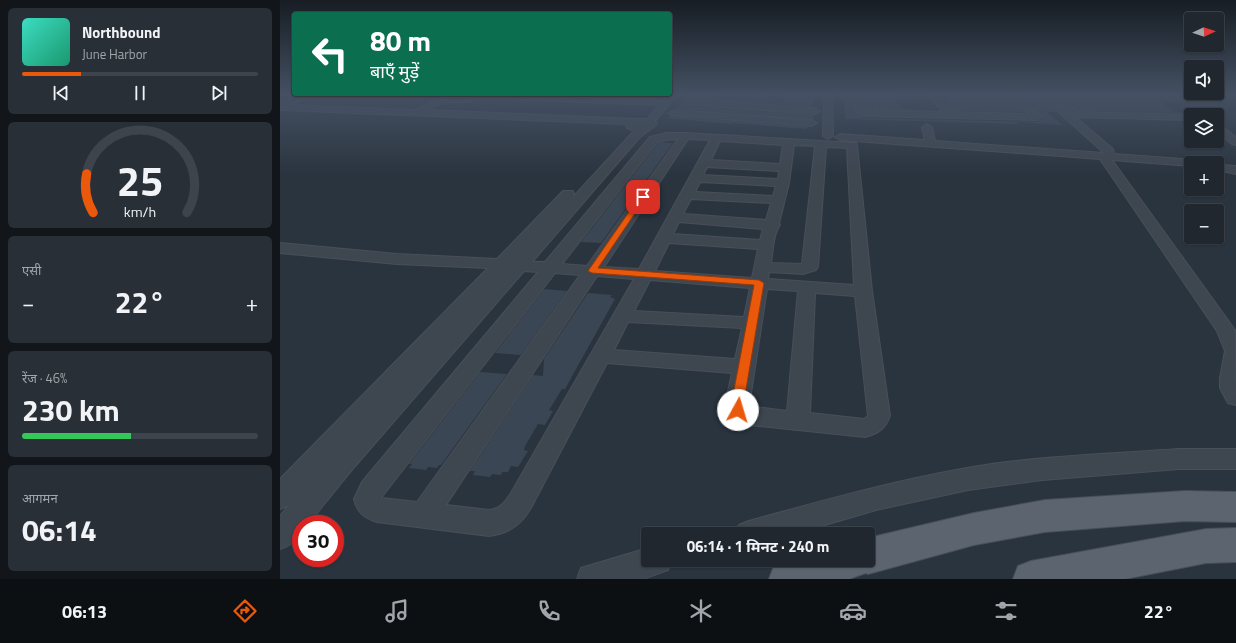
<!DOCTYPE html>
<html lang="hi">
<meta charset="utf-8">
<style>
:root{--surface:#20272f;--page:#282f37;--text:#f1f3f6;--muted:#a2a5aa;--line:#3d444b;--accent:#ea580c}
body{margin:0;font-family:"Titillium Web","Noto Sans Devanagari",sans-serif;background:var(--page);color:var(--text);height:100vh;display:flex;flex-direction:column;font-size:15px;white-space:nowrap}
*{box-sizing:border-box;margin:0}
p{font-size:13px;color:var(--muted)}
.icon{flex:none;width:22px;height:22px;fill:none;stroke:currentColor;stroke-width:2;stroke-linecap:round;stroke-linejoin:round}
.map{position:relative;flex:1;overflow:hidden}
.details{display:flex;flex-direction:column;gap:8px;padding:8px;background:#12151a;width:280px}
.details>*{flex:none}
.top-card{position:absolute;left:12px;top:12px;width:380px;height:84px;border-radius:4px;box-shadow:0 1px 3px #0004,0 0 0 1px var(--line);background:#0b6e4f;color:#fff;overflow:hidden}
.needle{width:26px;rotate:86deg}
.controls{position:absolute;left:904px;top:12px;display:grid;gap:8px}
.controls a{display:grid;place-items:center;width:40px;height:40px;border-radius:4px;background:var(--surface);box-shadow:0 1px 3px #0004,0 0 0 1px var(--line);font-size:20px}
.speed{position:absolute;left:12px;top:515px;display:flex;gap:8px;font-size:20px;font-weight:700;text-align:center}
.speed>*{display:grid;place-content:center;width:52px;height:52px;border-radius:50%;background:var(--surface);box-shadow:0 1px 3px #0004,0 0 0 1px var(--line);line-height:1}
.speed .limit{border:6px solid #d22;background:#fff;color:#111}
.pin{position:absolute;display:grid;place-items:center;width:34px;height:34px;color:#fff;margin:-17px;border-radius:8px;box-shadow:0 2px 6px #0006}
.me{position:absolute;width:44px;margin:-22px;rotate:6deg;stroke-linejoin:round;filter:drop-shadow(0 0 3px #0008)}
.turn{display:flex;align-items:center;gap:14px;height:84px;padding:0 12px;font-size:18px}
.turn .icon{width:52px;height:52px;stroke-width:2.5}
.turn b{display:block;font-size:28px;line-height:34px}
.big{font-size:30px;font-weight:700;line-height:1.1}
.details .card{flex:1;display:flex;flex-direction:column;justify-content:center;gap:6px;min-width:0;padding:0 14px;border-radius:6px;background:var(--page)}
.details .dial{align-items:center;gap:0}
.dial svg{height:104px;overflow:visible;fill:none;stroke:var(--line);stroke-width:7;stroke-linecap:round;text-anchor:middle}
.dial text{fill:var(--text);stroke:none}
.song{display:flex;align-items:center;gap:12px}
.cover{width:48px;height:48px;border-radius:6px;background:linear-gradient(135deg,hsl(170 70% 55%),hsl(160 70% 35%))}
.played{height:4px;border-radius:2px;background:linear-gradient(90deg,var(--accent) 25%,var(--line) 25%)}
.keys{display:flex;justify-content:space-around;direction:ltr}
.heat{display:flex;justify-content:space-between;align-items:center;font-size:22px;direction:ltr}
.charge{height:6px;border-radius:3px;background:linear-gradient(90deg,#34c759 46%,var(--line) 0)}
.trip{position:absolute;left:361px;top:527px;width:234px;height:40px;border-radius:4px;background:var(--surface);box-shadow:0 1px 3px #0004,0 0 0 1px var(--line);font-weight:700;line-height:40px;text-align:center}
.tabs{display:flex;height:64px;justify-content:space-around;align-items:center;background:#0d1013;color:var(--muted)}
.tabs .icon{width:28px;height:28px}
.tabs .selected{color:var(--accent)}
.tabs b{font-size:18px;color:var(--text)}
main{display:flex;flex:1;min-height:0}
.map>svg:first-child{display:block}
</style>
<main>
<section class="details">
<div class="card">
<div class="song"><i class="cover"></i><div><b>Northbound</b><p>June Harbor</p></div></div>
<div class="played"></div>
<div class="keys"><svg class="icon" aria-label="previous" viewBox="0 0 24 24"><path d="M18 5L8 12l10 7zM5 5v14"/></svg><svg class="icon" aria-label="pause" viewBox="0 0 24 24"><path d="M8 5v14M16 5v14"/></svg><svg class="icon" aria-label="next" viewBox="0 0 24 24"><path d="M6 5l10 7-10 7zM19 5v14"/></svg></div>
</div>
<div class="card dial"><svg viewBox="0 0 100 80">
<path d="M14 69A42 42 0 1 1 86 69"/>
<path d="M14 69A42 42 0 0 1 9 39" stroke="#ea580c"/>
<text x="50" y="56" font-size="32" font-weight="700">25</text>
<text x="50" y="72" font-size="11">km/h</text>
</svg></div>
<div class="card"><p>एसी</p>
<div class="heat"><a>−</a><b class="big">22°</b><a>+</a></div>
</div>
<div class="card"><p>रेंज · 46%</p><b class="big">230 km</b><div class="charge"></div></div>
<div class="card"><p>आगमन</p><b class="big">06:14</b></div>
</section>
<div class="map">
<svg width="956" height="579" viewBox="0 0 956 579">
<rect width="100%" height="100%" fill="#2a343f"/>
<!-- building -->
<path fill="#3a4653" d="M411,94H437L433,99L503,103L505,94H534L533,106L407,98Z
M562,94H571L574,111L583,118L757,122L763,118V116L738,94H758L777,112H767L782,125L737,122L738,124L566,119Z
M582,94H590L595,109H586Z
M601,94H613L621,109L659,110H607Z
M668,94H683L688,98L732,99L745,112L673,111L668,106Z
M776,100L881,101L895,113L801,111L790,102H783L781,103Z
M401,103L403,106L534,115L533,119L395,109Z
M390,116H391L527,127L526,129L452,123L450,124L386,118Z
M379,142L393,143L321,243L301,242Z
M264,289L287,291L241,355L215,353Z
M308,293L332,295L330,297L335,299L285,389H282L269,410L273,411L265,425L258,424L245,446L244,450L248,451L238,467L231,466L228,472H222L221,475L212,474L210,477L193,475L195,471H190L253,375L263,376L264,359Z
M200,372L227,374L161,465H159L157,468L148,467L146,470L129,468L132,464H129Z"/>
<g fill="none" stroke-linecap="round" stroke-linejoin="round">
<defs>
<path id="minor" d="M24,94H36L10,105L135,110L170,94H181L176,97C186,97 195,94 205,94L188,102H165L146,110L356,119H367L389,94H398L375,121L377,124C372,129 365,132 359,138L252,262H265L370,137L386,133H405L576,143L577,145L592,291L610,416C605,429 599,433 585,437L469,425C437,417 447,399 452,373L327,363L253,504C243,523 231,533 209,536L97,522C85,518 77,513 74,499L82,482L258,272L244,271L70,472L28,524H21C21,537 12,545 0,549V516L9,505L0,509V479L208,268L117,264L0,253V243L117,254L217,259L283,191H293L294,194L293,197L235,260L354,131L347,128L346,124L0,110L1,102ZM398,139L307,266L282,264L378,141ZM408,139L430,140L359,269L324,267ZM440,141L503,145L500,164L431,160ZM514,145L535,146L522,264L491,263C493,251 493,235 500,225L499,223L509,183ZM546,147L567,148L574,285L488,279L489,272L523,274L536,270L538,267ZM427,167L499,171L498,179L423,175ZM420,182L496,186L493,196L415,192ZM411,199L491,203L486,220L403,214ZM399,222L483,229L480,240L393,234ZM389,243L478,249L472,278L375,271ZM275,273L300,275L137,502L101,498ZM317,276L354,279L231,493C225,502 220,509 209,510L166,505ZM370,280L470,288L464,317L354,311ZM487,289L518,291L507,411L469,406ZM535,293L575,296L588,416L584,419L530,413ZM348,322L462,328L455,359L334,350Z
M225,94L376,99L380,102L376,105L222,99L221,97Z
M544,94H552L553,136L548,139L543,136Z
M572,94H580L585,110L597,111L591,94H599L606,111L662,112L648,94H656L672,112L749,114L733,98L688,97L684,94H736L762,117L757,120L583,116L575,111Z
M759,94L898,95L901,96L902,98L901,100L772,98L782,106L783,103H789L800,112L914,115H911V120L795,117L833,149L834,154L916,160L920,161L922,163H911V166L832,160L955,330L956,405L948,403L940,388V378L945,351L937,331L820,159L560,140L555,137L560,134L645,140L642,127L647,124L652,127L655,141L824,153Z
M406,99L535,108L540,111L535,114L403,104L402,102L403,100Z
M394,110L532,120L537,123L532,126L391,115L389,113Z
M937,124L940,125L956,137V145L952,144L937,132Z
M942,165L956,166V174L938,170V166Z
M899,449H956V469H899L762,480L688,490L596,510L514,534H455L459,525L469,521C541,501 613,481 687,468C757,456 828,454 899,449Z
M368,548V560H392L388,570L363,579H297L301,568Z"/>
<path id="major" d="M905,491L956,492V522L905,521L765,532L694,545L588,574L586,573L569,579H489L494,566L509,560H588V538L694,513L765,500Z
M956,528V562L926,563L845,579H733L738,566L751,561L926,529Z"/>
</defs>
<!-- minor casing -->
<use href="#minor" stroke="#484f59" stroke-width="2"/>
<!-- major casing -->
<use href="#major" stroke="#484f59" stroke-width="2"/>
<!-- minor -->
<use href="#minor" fill="#3e464f" fill-rule="evenodd"/>
<!-- major -->
<use href="#major" fill="#5c656f" fill-rule="evenodd"/>
</g>
<!-- sky -->
<linearGradient id="sky" x2="0" y2="1"><stop stop-color="#171d23"/><stop offset="0.54" stop-color="#445063"/><stop offset="1" stop-color="#445063" stop-opacity="0"/></linearGradient>
<rect width="956" height="175" fill="url(#sky)"/>
<!-- route -->
<path fill="#ea580c" stroke="#983908" d="M363,195L366,197L318,268L479,280L484,283L462,413L458,414L453,413L452,410V400L474,285L312,273L308,271L360,196Z"/>
</svg>
<div class="controls">
<a><svg class="needle" viewBox="-14 -14 28 28"><path d="M0-13l5 13h-10z" fill="#e53935"/><path d="M0 13l5-13h-10z" fill="#a2a5aa"/></svg></a>
<a><svg class="icon" aria-label="sound" viewBox="0 0 24 24"><path d="M4 9h4l5-4v14l-5-4H4zM17 9q2 3 0 6"/></svg></a>
<a><svg class="icon" aria-label="layers" viewBox="0 0 24 24"><path d="M12 4l9 5-9 5-9-5zM3 14l9 5 9-5"/></svg></a>
<a>+</a>
<a>−</a>
</div>
<div class="speed"><div class="limit">30</div></div>
<div class="pin" style="left:363px;top:197px;background:#d93025"><svg class="icon" aria-label="arrive" viewBox="0 0 24 24"><path d="M6 21V4h12l-3 4 3 4H6"/></svg></div>
<svg class="me" style="left:458px;top:410px" viewBox="-20 -20 40 40"><circle r="19" fill="#fff"/><path d="M0-13L10 11 0 6-10 11z" fill="#ea580c"/></svg>
<div class="trip">06:14 · 1 मिनट · 240 m</div>
<div class="top-card">
<div class="turn"><svg class="icon" aria-label="left" viewBox="0 0 24 24"><path d="M17 20v-9H6M10 6l-5 5 5 5"/></svg><div><b>80 m</b>बाएँ मुड़ें</div></div>
</div>
</div>
</main>
<nav class="tabs">
<b>06:13</b>
<svg class="icon selected" aria-label="directions" viewBox="0 0 24 24"><path d="M12 3l9 9-9 9-9-9zM9 14v-3h6M13 9l2 2-2 2"/></svg>
<svg class="icon" aria-label="music" viewBox="0 0 24 24"><path d="M9 18V5l10-2v13"/><circle cx="6" cy="18" r="3"/><circle cx="16" cy="16" r="3"/></svg>
<svg class="icon" aria-label="phone" viewBox="0 0 24 24"><path d="M5 4h4l2 5-3 2q2 4 5 5l2-3 5 2v4C11 20 4 13 5 4z"/></svg>
<svg class="icon" aria-label="climate" viewBox="0 0 24 24"><path d="M12 3v18M4 7l16 10M4 17L20 7"/></svg>
<svg class="icon" aria-label="car" viewBox="0 0 24 24"><path d="M5 17H2v-5l4-1 3-4h7l3 4 3 1v5h-3M9 17h6M6 11h13"/><circle cx="7" cy="17" r="2"/><circle cx="17" cy="17" r="2"/></svg>
<svg class="icon" aria-label="filters" viewBox="0 0 24 24"><path d="M4 7h16M4 17h16"/><circle cx="9" cy="7" r="2"/><circle cx="15" cy="17" r="2"/></svg>
<b>22°</b>
</nav>
